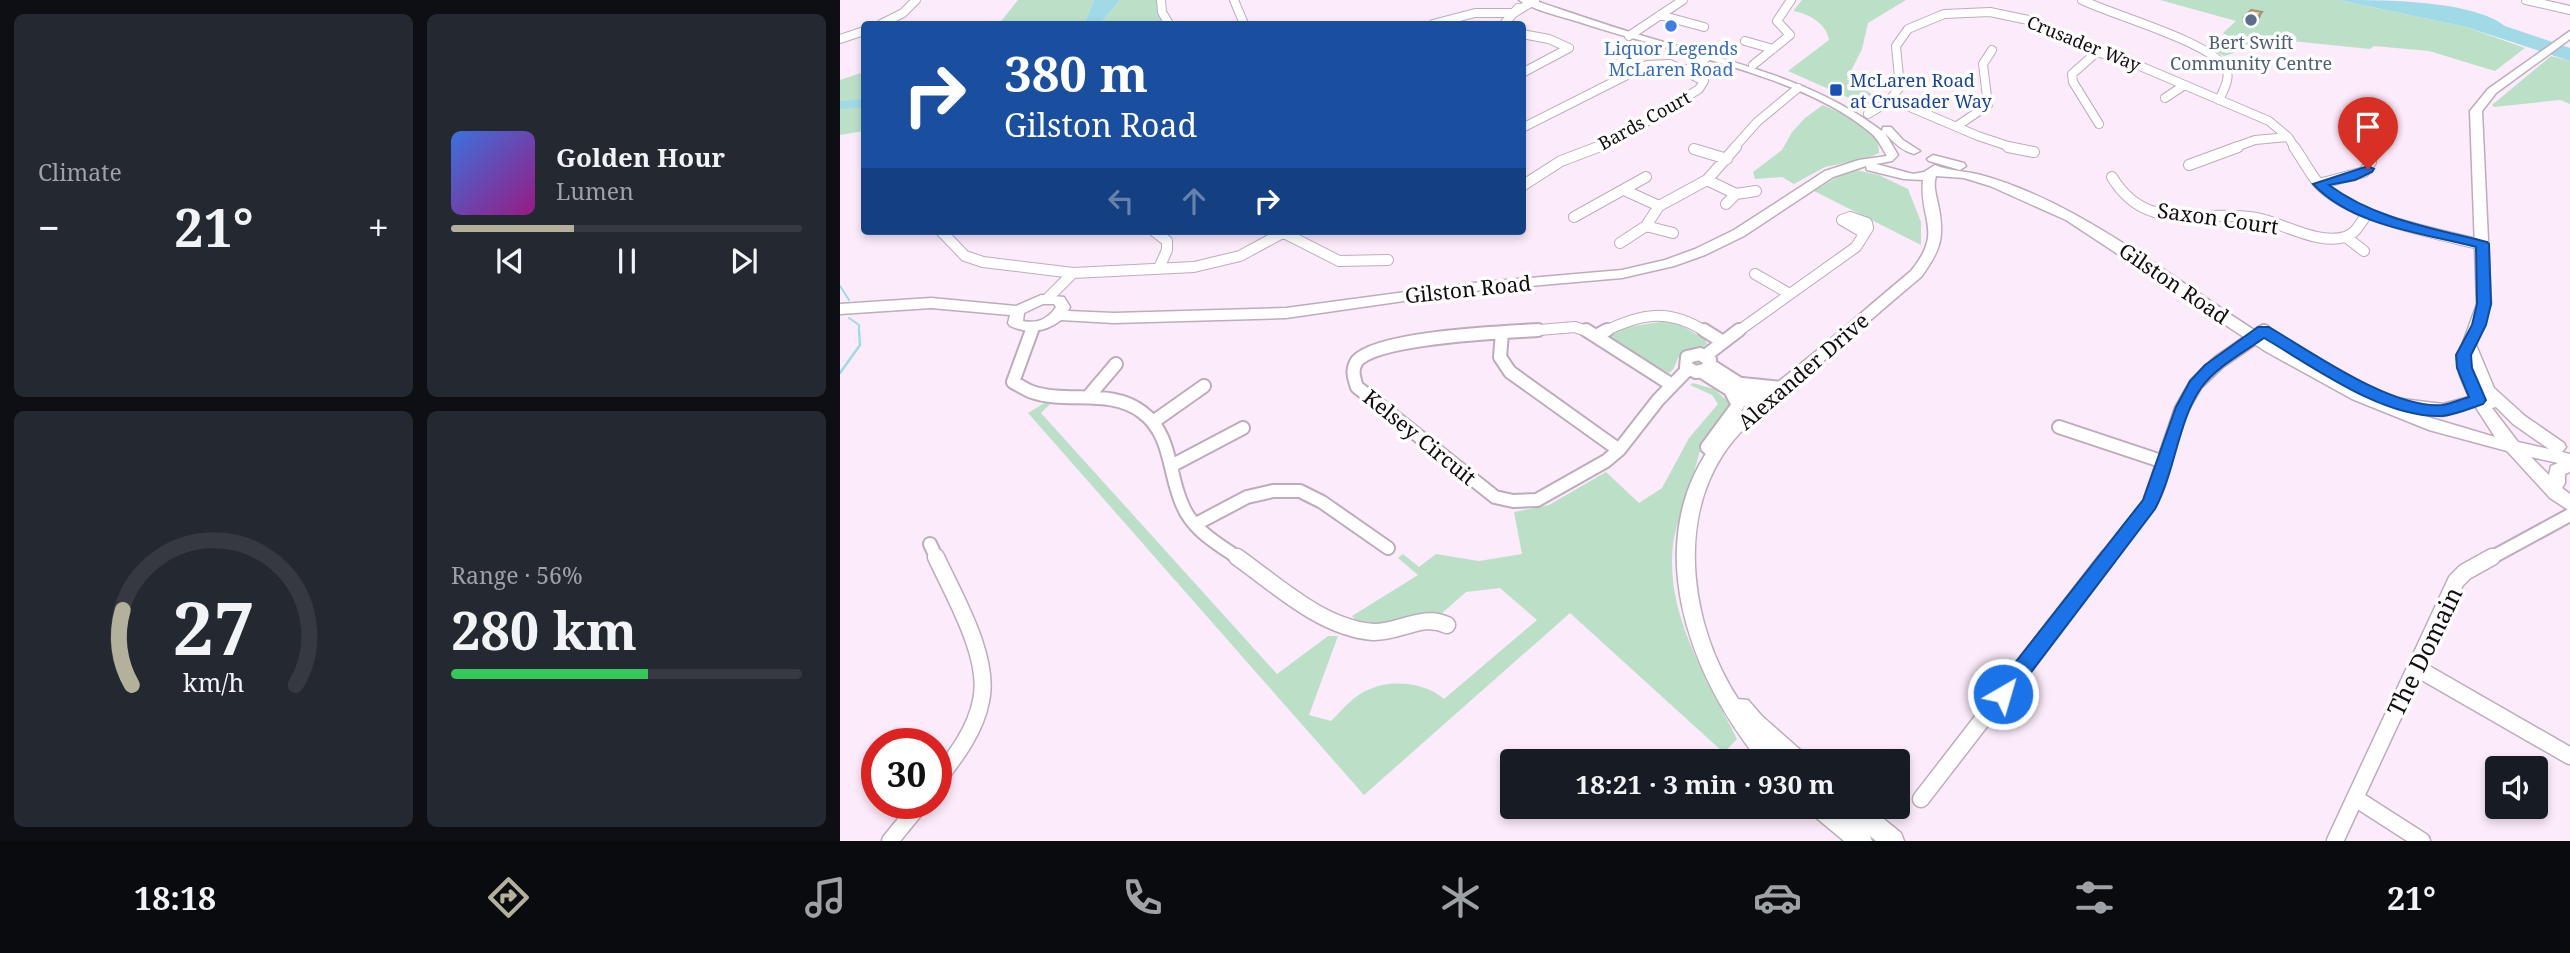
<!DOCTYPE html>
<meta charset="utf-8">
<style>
:root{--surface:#171b24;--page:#242831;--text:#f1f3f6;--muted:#9ea1a6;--line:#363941;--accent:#b3b19b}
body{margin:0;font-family:"Noto Serif",serif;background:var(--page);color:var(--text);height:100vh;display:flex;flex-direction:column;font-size:26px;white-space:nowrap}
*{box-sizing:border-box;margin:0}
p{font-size:23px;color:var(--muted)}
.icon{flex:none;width:38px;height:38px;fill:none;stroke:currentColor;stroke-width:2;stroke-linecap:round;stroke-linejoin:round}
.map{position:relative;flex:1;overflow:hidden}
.drawer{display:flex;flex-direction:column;gap:14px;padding:14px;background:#0d0f14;width:840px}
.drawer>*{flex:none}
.hud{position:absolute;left:21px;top:21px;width:665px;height:214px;border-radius:7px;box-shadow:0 4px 10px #0003;background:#1a4fa0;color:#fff;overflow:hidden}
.tools{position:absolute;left:1645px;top:756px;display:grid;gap:14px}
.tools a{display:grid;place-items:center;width:63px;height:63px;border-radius:7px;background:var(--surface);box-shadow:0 4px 10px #0003;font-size:35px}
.speed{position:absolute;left:21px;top:728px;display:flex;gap:14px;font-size:35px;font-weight:700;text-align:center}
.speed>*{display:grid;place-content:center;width:91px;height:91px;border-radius:50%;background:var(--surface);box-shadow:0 4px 10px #0003;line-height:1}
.speed .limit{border:10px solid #d22;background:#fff;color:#111}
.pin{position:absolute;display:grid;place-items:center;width:60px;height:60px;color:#fff;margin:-72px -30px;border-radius:50% 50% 50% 0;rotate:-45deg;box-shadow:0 0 7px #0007}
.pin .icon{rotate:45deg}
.me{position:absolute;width:77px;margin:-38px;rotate:38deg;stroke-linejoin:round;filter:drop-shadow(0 0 5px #0008)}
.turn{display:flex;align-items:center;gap:24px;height:147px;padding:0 28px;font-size:32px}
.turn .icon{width:91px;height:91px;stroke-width:2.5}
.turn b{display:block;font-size:49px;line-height:60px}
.lanes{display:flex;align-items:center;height:66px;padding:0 28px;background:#0003;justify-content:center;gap:35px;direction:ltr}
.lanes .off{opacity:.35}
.big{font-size:52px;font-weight:700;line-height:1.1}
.drawer .tile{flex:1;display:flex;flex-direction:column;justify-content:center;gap:10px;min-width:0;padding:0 24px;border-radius:10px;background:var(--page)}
.drawer .dial{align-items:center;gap:0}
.dial svg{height:182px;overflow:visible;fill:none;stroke:var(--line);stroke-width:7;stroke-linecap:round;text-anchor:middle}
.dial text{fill:var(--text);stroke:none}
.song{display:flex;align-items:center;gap:21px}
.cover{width:84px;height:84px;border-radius:10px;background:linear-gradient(135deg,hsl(220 70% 55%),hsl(310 70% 35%))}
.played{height:7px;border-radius:4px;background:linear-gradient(90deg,var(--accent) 35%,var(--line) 35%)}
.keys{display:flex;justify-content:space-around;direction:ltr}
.heat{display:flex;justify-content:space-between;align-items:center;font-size:38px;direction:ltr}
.charge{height:10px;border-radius:5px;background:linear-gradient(90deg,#34c759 56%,var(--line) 0)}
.drawer .tiles{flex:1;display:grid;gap:14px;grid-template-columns:repeat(2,1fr)}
.trip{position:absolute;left:660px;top:749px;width:410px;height:70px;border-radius:7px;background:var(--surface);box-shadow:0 4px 10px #0003;font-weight:700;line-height:70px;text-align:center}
.dock{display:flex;height:112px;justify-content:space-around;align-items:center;background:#090b0e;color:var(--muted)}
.dock .icon{width:49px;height:49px}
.dock .on{color:var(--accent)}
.dock b{font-size:32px;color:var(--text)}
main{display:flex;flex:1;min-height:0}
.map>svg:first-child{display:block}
</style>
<main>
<section class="drawer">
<div class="tiles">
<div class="tile"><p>Climate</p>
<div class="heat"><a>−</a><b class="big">21°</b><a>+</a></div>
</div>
<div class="tile">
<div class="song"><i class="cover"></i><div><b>Golden Hour</b><p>Lumen</p></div></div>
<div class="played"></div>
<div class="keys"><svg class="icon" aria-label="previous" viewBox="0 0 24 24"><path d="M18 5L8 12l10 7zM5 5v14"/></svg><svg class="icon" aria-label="pause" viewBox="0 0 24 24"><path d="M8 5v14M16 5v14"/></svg><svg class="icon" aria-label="next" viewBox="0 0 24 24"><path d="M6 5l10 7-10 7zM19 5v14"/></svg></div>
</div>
<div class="tile dial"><svg viewBox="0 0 100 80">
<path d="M14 69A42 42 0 1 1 86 69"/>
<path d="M14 69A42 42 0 0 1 10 36" stroke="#b3b19b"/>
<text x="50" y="56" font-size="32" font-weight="700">27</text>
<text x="50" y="72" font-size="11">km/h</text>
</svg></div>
<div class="tile"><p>Range · 56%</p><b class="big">280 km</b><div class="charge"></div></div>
</div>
</section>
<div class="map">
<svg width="1730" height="841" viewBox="0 0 1730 841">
<rect width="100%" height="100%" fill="#fcebfa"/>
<!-- green -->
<path fill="#bce0c7" d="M178,0H254L244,24H159Z
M280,0H317L323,24H260Z
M962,0H1066L1028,23L1022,49L1007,79L1040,99L1033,103L1018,102L948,71L989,40C987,24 968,13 953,11Z
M1320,0H1499L1626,27L1685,48L1655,71L1589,51L1534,46L1530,49L1421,38L1411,48L1384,56L1376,52L1402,44L1383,33L1396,21Z
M1711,56L1730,61V104L1720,100L1654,107L1652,105Z
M24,72V131L0,135V80Z
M983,105C1001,114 1041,128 1039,153L1028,158L985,167L954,184L942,177L915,179L913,172L942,150L952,132L965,118Z
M1016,170L1039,175L1068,189L1081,222V245L974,191L1002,174Z
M831,320L865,339L867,344C859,351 849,347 841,354C835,360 837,368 829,373L770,339V335L777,329Z
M853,383L874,389L892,405C887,424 864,435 858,458C851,487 837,514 833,545C825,615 867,678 897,739L884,753L730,613L524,795L188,413L206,402H212L201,413L437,674L488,636H498L469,715L491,721C503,709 514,695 530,689C553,679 586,683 604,699L697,620L660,588L626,592L601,614L572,616L533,625L518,623L512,616L578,575L558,558L563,554L579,567L596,554L639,561L682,554L674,512L709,505L766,472L799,503L822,488L849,438L878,404L872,395L850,385Z"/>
<!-- water -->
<path fill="#a0dae6" d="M254,0H280L260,24H244Z
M1499,0C1543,0 1632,0 1665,26L1730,48V61L1626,27Z"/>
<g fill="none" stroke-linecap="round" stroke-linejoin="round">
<!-- stream-far1 -->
<path stroke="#a0dae6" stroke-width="2" d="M0,286L9,300
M9,318L19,325V332"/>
<!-- stream -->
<path stroke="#a0dae6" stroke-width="2.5" d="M0,373L20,345L19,330"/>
<!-- river -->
<path fill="#a0dae6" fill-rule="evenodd" d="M24,99V107L0,109V101Z"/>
<defs>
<path id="street-far3" d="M321,0L322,12L329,24
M394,0L404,24
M1242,0C1272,15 1372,42 1386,69C1391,78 1383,91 1379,100
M1686,0L1730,10
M820,15L864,27
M41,24L63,13L76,0
M593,24L635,13H674L695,0
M664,24L678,8
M682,34L709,39L729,48L682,73
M789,36L843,0
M0,39L24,31
M905,41L933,49
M1257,52L1232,74L1233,82L1259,124
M913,65L950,35L937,21L951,0
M845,70L862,62L871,53
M1325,98L1343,86
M1051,99L1138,136L1174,148
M1028,114L1048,102L1060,87L1056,46L1068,29L1104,14L1150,12L1193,21L1250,50L1293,63L1429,121L1448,137L1455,148
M1117,126L1148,105L1143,64L1152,50
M682,128L807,65L830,64L864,81L859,89L806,122L754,148
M894,148L917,122L958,88
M1393,148L1415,140L1448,137"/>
<path id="street-far2" d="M1168,147L1194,152
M1454,147C1462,158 1469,172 1478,183C1510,218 1598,234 1643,245
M854,149L887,159
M1349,165L1398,147
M1272,177C1307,236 1364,208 1416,218C1444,223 1476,245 1505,237C1516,234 1521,222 1527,214
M867,180L896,194
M1479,184L1524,172L1531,162L1528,151
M682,186L721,161L758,147
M784,190L819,206
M886,204L896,194L916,191
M734,217L806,177
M806,226L833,233
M101,231L125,256L143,262L233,273L354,267L400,256L446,231
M314,231L327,241V250L319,268
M444,233L499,261L548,260
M1506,237L1524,251
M780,243L806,226L819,206L867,180L896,147
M915,274L948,293
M208,298L233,273
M191,332L193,327
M675,332L735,327L749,332
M763,332C802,313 829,308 866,332
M897,332L1016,247L1028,228L1027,223L1010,217L1002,220L1024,233"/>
<path id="street-far1" d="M192,330L173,382C179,385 186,390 192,392C228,404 270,388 302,412C332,434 328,473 342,504C352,530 378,544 400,559
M698,330C664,332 538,337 517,361C511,370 514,378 517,387L655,497L673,501L697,500L766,461L779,450L818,400L848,369
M746,330L832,385
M864,330L883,342
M662,333L660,357L670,372L779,450
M756,336L767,330
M860,354L870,360L867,369L856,372L846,367L847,357Z
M865,356L899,330
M870,365L925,400
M862,372L917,407
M902,384L941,388
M248,397L276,364
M313,422L364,386
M1219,427L1324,462
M875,454L867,447L898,405L890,390
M331,466L403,428
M356,524L407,497L433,491H460L482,502L548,548
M90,544L97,559
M1266,559L1309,504L1341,410L1356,384L1379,362L1424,331
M1649,559L1730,515"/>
<path id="street" d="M96,557C114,596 151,658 141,701C135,732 114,758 96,782
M397,557C438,586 482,628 533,632C559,633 583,613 607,625
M1575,667L1730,756
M1515,798L1582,841
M1081,799L1268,557
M50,841L81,803
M1495,841L1616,581L1625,572L1652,557"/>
<path id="secondary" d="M679,0H693C735,14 777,29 820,41C897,63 978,82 1042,131L1043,127H1051L1063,140L1080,151L1074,154C1062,151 1053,142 1045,133L1058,155L1052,161L1036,164L1073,174L1084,172L1095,165C1109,171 1126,171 1141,175C1173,184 1205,198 1234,214C1343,274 1438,360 1554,405L1557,401L1562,399L1603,404L1629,397L1620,376L1617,359L1637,304L1630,111L1648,89L1730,31V39L1656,93L1642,111L1651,304L1636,345L1654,388L1685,416L1724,443L1726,447L1722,452L1730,454V472L1725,474V483L1722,488L1730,494V511L1710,498L1667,451L1589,430L1512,399L1425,351L1226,220L1150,186L1124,178L1096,176C1093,186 1096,194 1098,204C1105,237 1101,250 1081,277C1041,310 1003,345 963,378C935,402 902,424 882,456C836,529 853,629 898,699L908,700L922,716L965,754L968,761H919C848,673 798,539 877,438C898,411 926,392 953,370C993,338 1031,304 1071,271C1104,230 1079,221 1083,180L1064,179L1027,170L1026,166L993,177L904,236L865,255L834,266L782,278L633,291L446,318L274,323L221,320C206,332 188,334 170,326L168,323L170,315L91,308L0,314V304L91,298L176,306L201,295L224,297L230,307L228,311L274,313L446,308L633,283L782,270L825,260L855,249L894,230L985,171L1019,160L1047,156C1042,148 1038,139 1032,134C965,75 825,51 739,22C720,16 695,11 679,0ZM203,304H214L216,307C208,319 197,324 183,321L184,313ZM1635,406L1655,437L1571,412L1603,416ZM1656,407L1673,424L1709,449L1678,442L1652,408ZM1691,457L1718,463L1711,466L1709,475Z
M1093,155L1124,163L1126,166L1120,170L1089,161L1087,159Z
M970,807H997L1003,811L1001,807H1029L1061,833L1064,841H1036L1030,836L1032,841H1004L973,815Z"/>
</defs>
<!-- street-far3 casing -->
<use href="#street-far3" stroke="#bdadbc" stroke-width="10"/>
<!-- street-far2 casing -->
<use href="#street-far2" stroke="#bdadbc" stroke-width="12"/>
<!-- street-far1 casing -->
<use href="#street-far1" stroke="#bdadbc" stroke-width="16"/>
<!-- street casing -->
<use href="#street" stroke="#bdadbc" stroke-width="19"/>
<!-- secondary casing -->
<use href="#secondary" stroke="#bdadbc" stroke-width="3"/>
<!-- street-far3 -->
<use href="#street-far3" stroke="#fff" stroke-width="8"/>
<!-- street-far2 -->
<use href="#street-far2" stroke="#fff" stroke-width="10"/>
<!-- street-far1 -->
<use href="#street-far1" stroke="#fff" stroke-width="12"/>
<!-- street -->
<use href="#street" stroke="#fff" stroke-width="16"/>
<!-- secondary -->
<use href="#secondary" fill="#fff" fill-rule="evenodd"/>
</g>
<!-- wall -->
<path fill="#cab290" d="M1404,17L1420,18L1413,25L1402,22Z"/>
<!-- shaded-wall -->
<path fill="#a49175" d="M1422,12L1420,18L1413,25L1415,20Z"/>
<!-- building -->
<path fill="#ebcfa7" stroke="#a49175" stroke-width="2" d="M1411,10L1422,12L1415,20L1404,17Z"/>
<!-- route -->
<path fill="#1a73e8" stroke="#114b97" stroke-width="2" d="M1528,166L1534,169L1532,172L1515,180L1489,185C1535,219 1592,228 1647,242L1649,244L1651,304L1646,325L1631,355L1632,368L1646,400L1643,404C1631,408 1615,415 1602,416C1542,418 1474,367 1424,338C1403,353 1376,367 1361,388C1338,421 1335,472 1315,509L1170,700L1163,703L1156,700L1153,694L1156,687L1303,500L1336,407L1350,381L1365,365L1418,327H1429C1473,353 1552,409 1602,405C1611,404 1621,399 1629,397L1617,368L1616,355L1632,325L1637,304L1636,247C1583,233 1512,226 1473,184Z"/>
<!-- markers -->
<circle fill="#5c6f8a" stroke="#fefefe" stroke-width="2.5" cx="1411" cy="20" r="7"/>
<circle fill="#3f7fe0" stroke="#fefefe" stroke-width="2.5" cx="831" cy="26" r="7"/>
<rect fill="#1a4fb4" stroke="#fefefe" stroke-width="2.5" x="989" y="83" width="14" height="14" rx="3.5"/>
<g text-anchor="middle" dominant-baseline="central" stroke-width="7" stroke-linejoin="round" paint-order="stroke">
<!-- far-service labels -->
<g font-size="18" fill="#4e5e75" stroke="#fefefe">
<text x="1411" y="42">Bert Swift<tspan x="1411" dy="21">Community Centre</tspan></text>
</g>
<!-- far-street labels -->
<g font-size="18" fill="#120c11" stroke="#fefefe">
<text transform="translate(1244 43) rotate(22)">Crusader Way</text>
<text transform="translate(804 120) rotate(-29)">Bards Court</text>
</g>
<!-- far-shop labels -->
<g font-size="18" fill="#366cbe" stroke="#fefefe">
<text x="831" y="48">Liquor Legends<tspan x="831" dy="21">McLaren Road</tspan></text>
</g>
<!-- far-transit labels -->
<g font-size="18" fill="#164399" stroke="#fefefe" text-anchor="start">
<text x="1010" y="80">McLaren Road<tspan x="1010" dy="21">at Crusader Way</tspan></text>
</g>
<!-- street labels -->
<g font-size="21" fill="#120c11" stroke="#fefefe">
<text transform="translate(1378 218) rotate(8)">Saxon Court</text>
<text transform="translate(1334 283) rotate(34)">Gilston Road</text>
<text transform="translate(628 289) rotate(-6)">Gilston Road</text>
<text transform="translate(963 371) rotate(-41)">Alexander Drive</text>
<text transform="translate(580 437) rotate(39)">Kelsey Circuit</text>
</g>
<!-- near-street labels -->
<g font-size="24" fill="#120c11" stroke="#fefefe">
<text transform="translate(1584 651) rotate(-64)">The Domain</text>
</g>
</g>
</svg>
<div class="tools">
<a><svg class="icon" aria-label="sound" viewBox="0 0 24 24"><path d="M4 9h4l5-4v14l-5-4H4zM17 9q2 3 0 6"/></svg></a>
</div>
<div class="speed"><div class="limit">30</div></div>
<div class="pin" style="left:1528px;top:169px;background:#d93025"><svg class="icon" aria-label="arrive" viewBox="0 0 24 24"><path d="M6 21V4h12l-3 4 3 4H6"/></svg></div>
<svg class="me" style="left:1163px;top:694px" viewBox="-20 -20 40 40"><circle r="17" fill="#1a73e8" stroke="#fff" stroke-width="3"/><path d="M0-11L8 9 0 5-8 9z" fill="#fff"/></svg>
<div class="trip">18:21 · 3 min · 930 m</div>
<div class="hud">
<div class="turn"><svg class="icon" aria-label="right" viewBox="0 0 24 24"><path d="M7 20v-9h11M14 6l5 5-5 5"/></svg><div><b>380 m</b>Gilston Road</div></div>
<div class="lanes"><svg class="icon off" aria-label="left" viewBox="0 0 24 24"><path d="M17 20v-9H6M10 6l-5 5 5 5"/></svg><svg class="icon off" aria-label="ahead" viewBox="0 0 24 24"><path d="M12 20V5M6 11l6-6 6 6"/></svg><svg class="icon" aria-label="right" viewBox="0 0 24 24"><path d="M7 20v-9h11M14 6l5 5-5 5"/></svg></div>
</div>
</div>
</main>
<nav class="dock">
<b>18:18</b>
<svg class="icon on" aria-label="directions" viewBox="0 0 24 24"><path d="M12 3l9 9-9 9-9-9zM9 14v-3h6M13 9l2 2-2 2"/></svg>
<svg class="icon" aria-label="music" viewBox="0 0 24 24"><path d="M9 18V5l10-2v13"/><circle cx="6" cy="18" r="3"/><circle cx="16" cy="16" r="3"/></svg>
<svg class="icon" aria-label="phone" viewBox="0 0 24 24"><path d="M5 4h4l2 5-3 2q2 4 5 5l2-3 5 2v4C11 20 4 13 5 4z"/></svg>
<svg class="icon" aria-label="climate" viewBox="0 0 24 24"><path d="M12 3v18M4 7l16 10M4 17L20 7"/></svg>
<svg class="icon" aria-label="car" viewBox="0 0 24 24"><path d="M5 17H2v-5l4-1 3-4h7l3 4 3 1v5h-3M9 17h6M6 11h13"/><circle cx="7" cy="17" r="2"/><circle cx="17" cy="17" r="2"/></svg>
<svg class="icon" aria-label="filters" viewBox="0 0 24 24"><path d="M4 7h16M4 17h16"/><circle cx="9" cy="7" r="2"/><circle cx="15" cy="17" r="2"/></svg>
<b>21°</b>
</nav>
